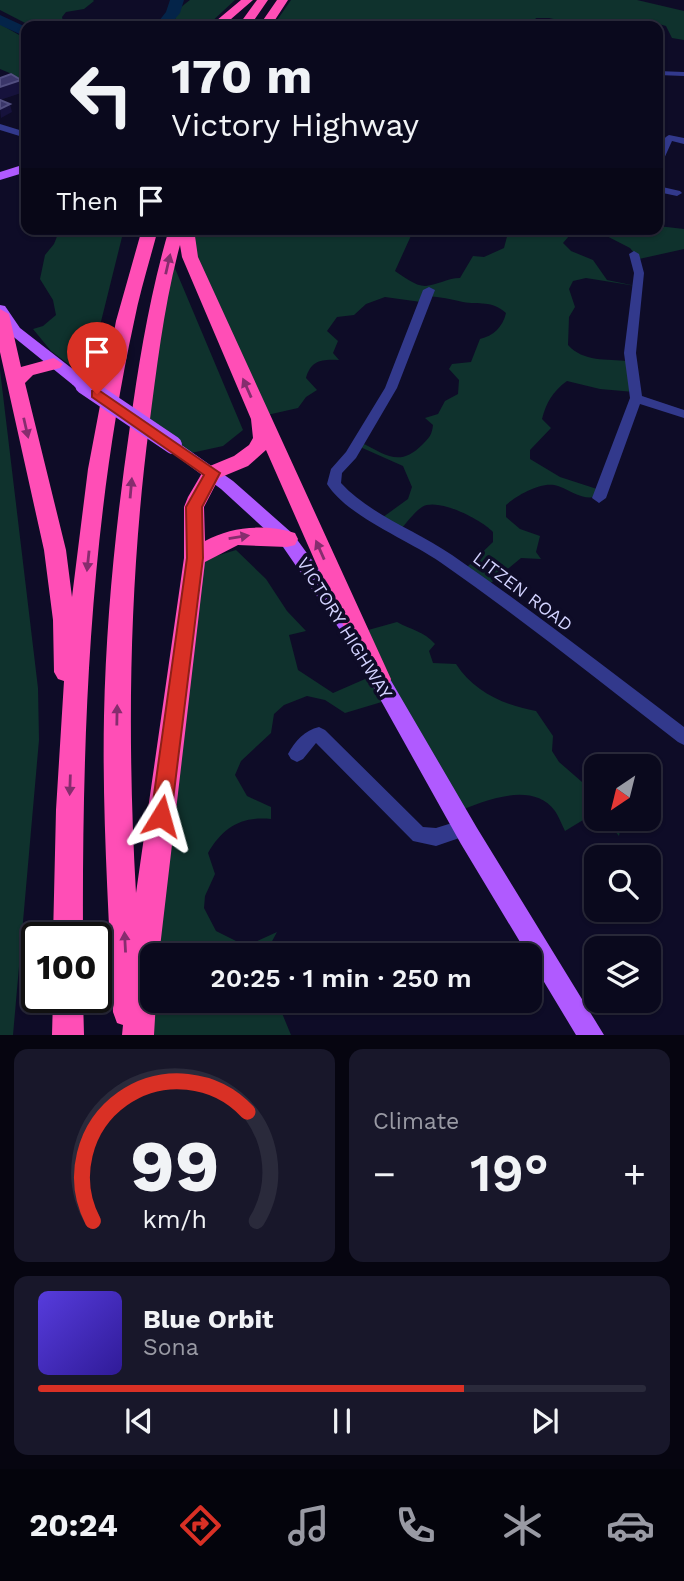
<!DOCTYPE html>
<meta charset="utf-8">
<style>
:root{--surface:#0a091d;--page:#18172a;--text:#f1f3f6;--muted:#999aa4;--line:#2a2a3b;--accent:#d93025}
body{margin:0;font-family:"Work Sans",sans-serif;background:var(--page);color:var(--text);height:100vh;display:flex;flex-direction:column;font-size:26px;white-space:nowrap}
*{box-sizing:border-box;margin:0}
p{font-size:23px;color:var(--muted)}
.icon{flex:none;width:38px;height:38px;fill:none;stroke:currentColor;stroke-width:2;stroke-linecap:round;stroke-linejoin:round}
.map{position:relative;height:1035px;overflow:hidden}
.sheet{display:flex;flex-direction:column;gap:14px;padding:14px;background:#060510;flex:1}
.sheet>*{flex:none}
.hud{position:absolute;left:21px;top:21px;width:642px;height:214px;border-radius:14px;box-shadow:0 2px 5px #0004,0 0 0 2px var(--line);background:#0a091d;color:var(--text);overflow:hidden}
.needle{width:46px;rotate:215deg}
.tools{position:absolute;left:584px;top:754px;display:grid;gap:14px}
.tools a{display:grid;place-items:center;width:77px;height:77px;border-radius:14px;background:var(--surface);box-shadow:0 2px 5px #0004,0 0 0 2px var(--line);font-size:35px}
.speed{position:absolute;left:21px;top:922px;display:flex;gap:14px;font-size:35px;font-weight:700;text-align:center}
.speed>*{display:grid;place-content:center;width:91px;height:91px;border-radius:50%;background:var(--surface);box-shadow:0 2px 5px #0004,0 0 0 2px var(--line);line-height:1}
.speed .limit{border:4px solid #111;border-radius:10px;background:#fff;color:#111}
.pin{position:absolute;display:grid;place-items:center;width:60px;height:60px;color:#fff;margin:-72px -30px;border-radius:50% 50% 50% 0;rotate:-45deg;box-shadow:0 0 7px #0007}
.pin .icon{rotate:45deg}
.me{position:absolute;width:77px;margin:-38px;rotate:8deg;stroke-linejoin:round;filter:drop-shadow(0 0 5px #0008)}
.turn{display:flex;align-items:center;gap:24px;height:147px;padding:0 35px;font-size:32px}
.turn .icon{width:91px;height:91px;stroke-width:2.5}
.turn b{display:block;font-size:49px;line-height:60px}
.then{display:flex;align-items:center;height:66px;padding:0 35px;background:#0003;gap:14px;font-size:26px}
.big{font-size:52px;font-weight:600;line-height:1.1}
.sheet .tile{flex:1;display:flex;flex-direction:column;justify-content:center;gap:10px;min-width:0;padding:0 24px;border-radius:14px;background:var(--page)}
.sheet .dial{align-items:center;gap:0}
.dial svg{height:182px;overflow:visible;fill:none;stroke:var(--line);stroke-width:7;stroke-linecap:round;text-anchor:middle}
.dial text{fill:var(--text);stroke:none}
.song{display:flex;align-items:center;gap:21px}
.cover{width:84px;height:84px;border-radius:10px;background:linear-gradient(135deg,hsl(250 70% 55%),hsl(250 70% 35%))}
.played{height:7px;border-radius:4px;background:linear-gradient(90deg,var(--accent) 70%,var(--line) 70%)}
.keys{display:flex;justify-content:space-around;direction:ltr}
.heat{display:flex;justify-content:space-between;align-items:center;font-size:38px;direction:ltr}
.sheet .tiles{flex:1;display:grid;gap:14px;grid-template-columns:1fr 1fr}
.tile:last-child{grid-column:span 2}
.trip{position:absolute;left:140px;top:943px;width:402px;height:70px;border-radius:14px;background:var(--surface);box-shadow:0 2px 5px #0004,0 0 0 2px var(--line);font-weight:600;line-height:70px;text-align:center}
.dock{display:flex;height:112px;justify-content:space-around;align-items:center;background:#04040c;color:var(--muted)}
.dock .icon{width:49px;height:49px}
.dock .on{color:var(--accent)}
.dock b{font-size:32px;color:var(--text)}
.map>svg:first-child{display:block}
</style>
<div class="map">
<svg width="684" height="1035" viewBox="0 0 684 1035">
<rect width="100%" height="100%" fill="#0e0c27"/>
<!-- green -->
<path fill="#0f322d" d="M0,0H93L94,1L84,9L66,12L62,17L63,21L81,26H31L0,10Z
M190,0H235L207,26H169L175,22C175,11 182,6 190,0Z
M291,0H637L684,11V40L672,38L666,26L648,21L613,26L602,22L576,24L549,18H536L531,26H273Z
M0,24L26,39V77L12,79V74L0,69Z
M658,226L684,229V249L639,259L630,248L593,229H658Z
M60,229H124L87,378L51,351L33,329L43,326L56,315L53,300L40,279L45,255L54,244Z
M187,229H414L395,271C402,276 417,287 426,286C437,285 448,278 460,278L473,256L484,257L504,248L509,229H575L563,243L571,251L593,260L607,280L636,286L586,278L573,281L569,289L575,307L569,317L568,345C583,362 607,359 628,361L634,392L600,389L567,381C553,391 546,403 542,419L551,428L530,450V459L560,477L600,490V496C582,501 574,492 558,486C543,480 517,495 506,505V517L520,529L540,536L536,552L541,559L521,558L486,587L463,571L493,542V532C482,520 438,497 422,507C414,512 406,524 399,531L379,520L408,499L412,487L403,466L358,446L360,442C385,454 399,468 422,445C429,438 432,435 433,425L425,418L438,414L445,401L458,394L459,380L449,369L452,364L471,362L480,339C493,336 503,327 506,313C492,300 479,305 463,302C451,299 440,297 428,296L421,302L385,297L366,304L354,315L337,317L327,331L338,341L333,353L339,360C322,359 311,360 306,378L317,390L306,397L298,408L267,415L199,272Z
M174,266L243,430L223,446L191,453L143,414Z
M0,370L38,688L39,740L13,1035H0Z
M236,550L266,579L287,611L306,631L289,635L298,670L333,693L372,676L361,632L397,622C411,630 424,631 435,644L429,651L433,663L456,664C474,692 504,705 536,711L553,736L552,751L559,762L597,795V819H626L621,825L619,836L609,824L588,817L565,831C562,825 559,817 555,811C532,780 484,801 456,812L385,701L345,713L325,700L307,696L284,705L274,714L271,733L241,761L235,775L247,796L271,807V819C242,816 223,827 208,853L215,874L205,896L204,908L216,931L246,946L277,932L270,945L268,955L152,956V1001H277L291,1035H137L193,598L206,559Z"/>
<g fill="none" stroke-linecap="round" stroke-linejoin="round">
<!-- river -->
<path fill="#042449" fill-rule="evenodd" d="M170,0H184L180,13L169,26H155L166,12Z
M0,15L26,27V37L0,25Z"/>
<!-- minor -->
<path fill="#32398c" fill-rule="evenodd" d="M658,71L684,72V76L658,75Z
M0,124L26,132V138L0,130Z
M669,135L684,138V144L672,141L663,161L658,164C658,154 659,140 669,135Z
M658,186L680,191L682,193L677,196L658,192Z
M634,251L639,254L644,273L636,353L642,396L684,410V418L640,404L606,498L599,503L592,498L630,398L624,353L634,273L629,254Z
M429,287L435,290L397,388L356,458L342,473L341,483C369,514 417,531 452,555C532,610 607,669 684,727V745L678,742C599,681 522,619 440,562C407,539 348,517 327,484L331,469L346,452L385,388L423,290Z
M319,727L325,730L423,827L436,828L465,819L471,822L474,828L471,834L436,846L413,841L316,743L303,759L297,762L291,759L288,754C295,741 305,730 319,727Z"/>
<!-- major -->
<path fill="#b05aff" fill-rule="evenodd" d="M19,166L23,167V173L0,180V172Z
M0,305L5,306L20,328L83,377L86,381L83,385H73L10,334L0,319Z
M173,439L233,481L293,534L354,618L357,624L354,630L347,632L340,630L281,544L221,489L167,449L165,445L167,441Z
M372,658L379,660L477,828L604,1035H576L461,844L365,672L362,666L365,660Z"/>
<!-- highway -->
<path fill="#ff4eb6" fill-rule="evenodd" d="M241,0H253L223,26H210Z
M257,0H268L250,26H238Z
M277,0H288L271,26H259Z
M142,229H158C150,260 140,291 134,322C90,524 82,732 83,938H53L56,810L64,681L58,679L54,672L53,620L44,550L0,352V309L9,314L21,367L54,358L63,364L60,368L33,375L25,383L66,550L72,597L88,469L116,321Z
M169,229H194L198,257L391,679L388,686L379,689L370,686L266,450L248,466L219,478L204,507L205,541C232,526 265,524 295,533L298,539L295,545L287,547L238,545L205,562L159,956H152V1001H156L154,1035H122L123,1025L117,1023L113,1012C109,913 102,815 104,716C106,619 116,522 130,426C139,360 150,294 169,229ZM180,245L182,257L251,419L253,438L249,445L234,456L205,468L188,497L184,507V558L136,893C127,736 129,583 149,427C157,366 164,304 180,245Z
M53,998H83L84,1035H52Z"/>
<!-- major-bridge-far1 -->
<path stroke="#b05aff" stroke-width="13" d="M78,381L86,387"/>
<!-- major-bridge -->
<path stroke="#b05aff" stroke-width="18" d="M84,385L173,445"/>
</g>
<!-- shaded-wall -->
<path fill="#16123c" d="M21,80L24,92L0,100V87Z
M10,104L12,112L1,118L0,109Z"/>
<!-- building -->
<path fill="#3a3669" stroke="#524f80" stroke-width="2" d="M11,74L21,80L0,87V78Z
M0,100L10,104L0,109Z"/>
<!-- one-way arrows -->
<defs><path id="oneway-solid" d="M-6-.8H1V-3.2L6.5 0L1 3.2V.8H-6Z" transform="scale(1.75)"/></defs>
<g fill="#862d6e">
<use href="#oneway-solid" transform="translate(168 264) rotate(-77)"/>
<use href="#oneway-solid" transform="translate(247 388) rotate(-114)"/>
<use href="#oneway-solid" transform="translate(26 428) rotate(77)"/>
<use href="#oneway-solid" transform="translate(131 488) rotate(-85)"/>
<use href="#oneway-solid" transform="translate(239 537) rotate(-9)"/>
<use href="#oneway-solid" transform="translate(320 550) rotate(-114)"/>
<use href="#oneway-solid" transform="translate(88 561) rotate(96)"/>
<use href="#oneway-solid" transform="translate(117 715) rotate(-89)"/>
<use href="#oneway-solid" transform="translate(70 785) rotate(92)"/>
<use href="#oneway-solid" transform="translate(125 942) rotate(-93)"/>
</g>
<!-- route -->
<path fill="#d93025" stroke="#8d1f18" stroke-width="2" d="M97,389L220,473L202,507L203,558L171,816L168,823L161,826L154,823L151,816L187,558L186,507L204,475L92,397V391Z"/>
<g text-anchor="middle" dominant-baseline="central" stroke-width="7" stroke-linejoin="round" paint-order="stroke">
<!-- street labels -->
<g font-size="18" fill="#d3d3ff" stroke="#0e0c27">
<text transform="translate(523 591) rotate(37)">LITZEN ROAD</text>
<text transform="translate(345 628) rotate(58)">VICTORY HIGHWAY</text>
</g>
</g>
</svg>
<div class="tools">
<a><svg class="needle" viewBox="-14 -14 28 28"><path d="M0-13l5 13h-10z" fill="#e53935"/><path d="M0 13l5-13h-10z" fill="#999aa4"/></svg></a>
<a><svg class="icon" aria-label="search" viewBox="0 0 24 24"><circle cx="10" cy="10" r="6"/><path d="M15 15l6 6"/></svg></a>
<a><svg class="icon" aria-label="layers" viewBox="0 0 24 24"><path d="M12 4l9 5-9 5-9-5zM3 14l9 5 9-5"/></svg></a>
</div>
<div class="speed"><div class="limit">100</div></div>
<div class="pin" style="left:97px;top:394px;background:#d93025"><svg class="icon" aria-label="arrive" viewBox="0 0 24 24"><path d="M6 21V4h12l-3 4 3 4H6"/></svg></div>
<svg class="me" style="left:161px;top:816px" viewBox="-20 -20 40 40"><path d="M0-17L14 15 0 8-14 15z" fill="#d93025" stroke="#fff" stroke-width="4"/></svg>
<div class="trip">20:25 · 1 min · 250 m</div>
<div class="hud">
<div class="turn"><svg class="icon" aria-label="left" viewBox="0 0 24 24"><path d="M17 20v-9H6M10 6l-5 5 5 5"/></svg><div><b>170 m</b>Victory Highway</div></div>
<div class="then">Then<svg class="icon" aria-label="arrive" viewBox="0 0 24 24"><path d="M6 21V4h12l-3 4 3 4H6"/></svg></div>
</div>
</div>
<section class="sheet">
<div class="tiles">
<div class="tile dial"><svg viewBox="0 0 100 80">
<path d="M14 69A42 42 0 1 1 86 69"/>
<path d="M14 69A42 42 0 0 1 82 21" stroke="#d93025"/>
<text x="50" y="56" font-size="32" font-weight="700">99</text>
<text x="50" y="72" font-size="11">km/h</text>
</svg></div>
<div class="tile"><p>Climate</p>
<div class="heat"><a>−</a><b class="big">19°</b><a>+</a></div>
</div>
<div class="tile">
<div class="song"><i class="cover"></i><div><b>Blue Orbit</b><p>Sona</p></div></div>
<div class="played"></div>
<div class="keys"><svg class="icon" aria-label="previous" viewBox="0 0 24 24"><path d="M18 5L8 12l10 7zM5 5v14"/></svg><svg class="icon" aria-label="pause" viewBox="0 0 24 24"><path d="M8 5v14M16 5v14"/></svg><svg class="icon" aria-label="next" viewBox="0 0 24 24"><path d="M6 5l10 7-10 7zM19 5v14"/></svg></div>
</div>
</div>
</section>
<nav class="dock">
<b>20:24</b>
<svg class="icon on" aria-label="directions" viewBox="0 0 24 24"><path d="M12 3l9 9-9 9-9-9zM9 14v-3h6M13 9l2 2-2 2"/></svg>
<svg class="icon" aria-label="music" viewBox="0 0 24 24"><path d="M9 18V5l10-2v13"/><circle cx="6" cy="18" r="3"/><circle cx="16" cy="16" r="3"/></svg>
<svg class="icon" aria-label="phone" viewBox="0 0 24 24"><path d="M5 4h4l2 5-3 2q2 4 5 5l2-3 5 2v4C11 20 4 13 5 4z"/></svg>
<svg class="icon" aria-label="climate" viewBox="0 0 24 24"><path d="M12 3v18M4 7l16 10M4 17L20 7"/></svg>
<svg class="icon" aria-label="car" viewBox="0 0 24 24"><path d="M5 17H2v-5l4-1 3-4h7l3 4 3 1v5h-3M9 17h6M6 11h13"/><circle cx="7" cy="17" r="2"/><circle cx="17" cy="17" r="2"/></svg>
</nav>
